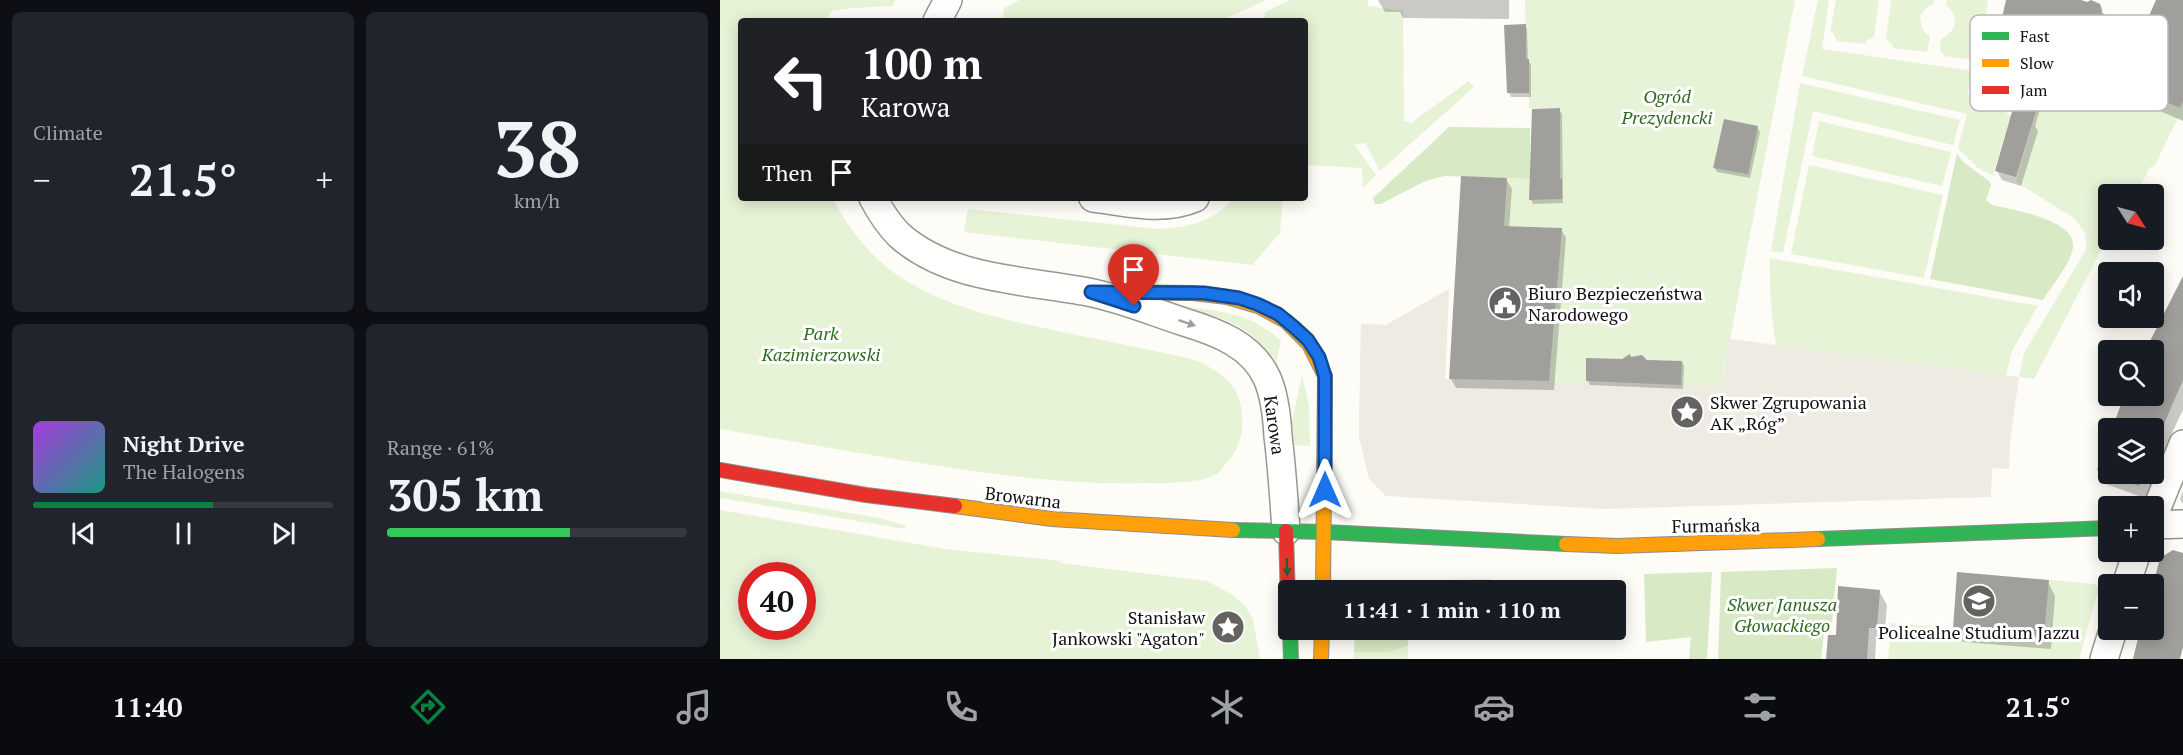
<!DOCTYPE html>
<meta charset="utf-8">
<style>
:root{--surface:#171b24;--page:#20242c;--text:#f1f3f6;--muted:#9ea1a6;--line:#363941;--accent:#0b8043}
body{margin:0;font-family:"PT Serif",serif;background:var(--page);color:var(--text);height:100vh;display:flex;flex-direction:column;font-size:22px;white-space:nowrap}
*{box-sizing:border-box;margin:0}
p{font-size:20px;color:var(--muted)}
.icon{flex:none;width:33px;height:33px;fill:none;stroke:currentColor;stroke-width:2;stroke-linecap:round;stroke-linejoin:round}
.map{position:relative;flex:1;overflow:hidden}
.drawer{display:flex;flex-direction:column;gap:12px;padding:12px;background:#0d0f14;width:720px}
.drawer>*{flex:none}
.guide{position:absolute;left:18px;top:18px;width:570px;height:183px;border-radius:6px;box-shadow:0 3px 15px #0003;background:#202124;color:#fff;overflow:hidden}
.needle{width:39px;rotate:126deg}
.fabs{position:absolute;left:1378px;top:184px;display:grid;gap:12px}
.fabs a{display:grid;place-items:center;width:66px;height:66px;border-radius:6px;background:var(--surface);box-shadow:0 3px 15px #0003;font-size:30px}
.speed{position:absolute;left:18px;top:562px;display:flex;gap:12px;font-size:30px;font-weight:700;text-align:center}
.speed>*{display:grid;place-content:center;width:78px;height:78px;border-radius:50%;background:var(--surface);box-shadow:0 3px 15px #0003;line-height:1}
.speed .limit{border:9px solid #d22;background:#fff;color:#111}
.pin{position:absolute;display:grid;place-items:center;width:51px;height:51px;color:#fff;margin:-62px -26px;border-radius:50% 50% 50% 0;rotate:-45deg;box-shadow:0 0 6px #0007}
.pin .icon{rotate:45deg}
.me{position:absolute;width:66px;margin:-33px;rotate:0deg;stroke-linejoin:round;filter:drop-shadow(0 0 4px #0008)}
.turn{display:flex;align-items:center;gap:21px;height:126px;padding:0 24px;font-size:27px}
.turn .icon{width:78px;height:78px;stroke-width:2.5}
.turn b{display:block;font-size:42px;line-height:51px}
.then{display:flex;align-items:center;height:57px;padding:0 24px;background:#0003;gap:12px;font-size:22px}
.big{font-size:45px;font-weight:600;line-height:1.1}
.drawer .widget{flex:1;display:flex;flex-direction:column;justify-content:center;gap:9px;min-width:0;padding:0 21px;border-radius:9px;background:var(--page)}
.drawer .dial{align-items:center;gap:0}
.dial b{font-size:78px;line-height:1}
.song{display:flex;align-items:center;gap:18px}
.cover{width:72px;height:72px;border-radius:9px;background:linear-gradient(135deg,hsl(280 70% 55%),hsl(170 70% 35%))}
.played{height:6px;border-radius:3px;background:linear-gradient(90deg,var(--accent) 60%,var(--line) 60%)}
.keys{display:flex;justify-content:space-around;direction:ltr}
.heat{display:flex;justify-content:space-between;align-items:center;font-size:33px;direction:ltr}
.charge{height:9px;border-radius:4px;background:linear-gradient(90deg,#34c759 61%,var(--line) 0)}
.drawer .tiles{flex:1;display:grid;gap:12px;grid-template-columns:repeat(2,1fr)}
.trip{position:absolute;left:558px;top:580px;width:348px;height:60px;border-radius:6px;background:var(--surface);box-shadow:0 3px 15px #0003;font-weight:600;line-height:60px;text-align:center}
.dock{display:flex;height:96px;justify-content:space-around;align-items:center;background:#090b0e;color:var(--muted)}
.dock .icon{width:42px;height:42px}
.dock .selected{color:var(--accent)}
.dock b{font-size:27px;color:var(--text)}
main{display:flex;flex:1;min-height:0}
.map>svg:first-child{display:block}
</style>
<main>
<section class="drawer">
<div class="tiles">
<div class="widget"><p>Climate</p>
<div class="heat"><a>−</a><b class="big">21.5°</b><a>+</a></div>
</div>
<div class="widget dial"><b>38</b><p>km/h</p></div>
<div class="widget">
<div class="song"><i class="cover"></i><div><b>Night Drive</b><p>The Halogens</p></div></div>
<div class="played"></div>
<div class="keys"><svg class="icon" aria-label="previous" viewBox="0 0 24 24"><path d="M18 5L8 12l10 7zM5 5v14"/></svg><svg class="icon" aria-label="pause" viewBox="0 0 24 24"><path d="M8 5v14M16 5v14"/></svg><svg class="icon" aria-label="next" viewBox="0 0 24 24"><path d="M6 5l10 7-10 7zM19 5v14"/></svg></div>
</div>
<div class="widget"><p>Range · 61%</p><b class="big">305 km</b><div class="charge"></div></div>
</div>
</section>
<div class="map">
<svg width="1463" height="659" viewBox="0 0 1463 659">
<rect width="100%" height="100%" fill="#fdfcf7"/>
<!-- green -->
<path fill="#e7f3d7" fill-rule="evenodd" d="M0,0H175L173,6L132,8L112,11L104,21H21V198H112C127,225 145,250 169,269C220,308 290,321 352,334C392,342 432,350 472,359C495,368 517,381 521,407C525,431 521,447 505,465C502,469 499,473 495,475C481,483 449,483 433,483C343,486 263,473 175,459C117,449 58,439 0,429Z
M300,0H546L509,17L506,21H282L284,8Z
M570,0H648V6L683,11L684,121L691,123L749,81L754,87L660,171L645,143L634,144L656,175L643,188L642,168L588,165L585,160V21H544L545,12Z
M805,0H1075L1001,386L1025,394L639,437L641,324L666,325L729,289L725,379L829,381L841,228L784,226L787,178L809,179L810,200L842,199V180L840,179V108H809V59H806Z
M1098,0H1109L1102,49L1253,71L1247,94C1264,94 1277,106 1291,116L1273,176L1258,168L1238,148L1247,114L1082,76Z
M1116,0H1159L1154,37L1146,41L1145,44L1117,41L1113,33L1110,32Z
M1171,0H1214V3L1206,8L1200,16L1202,29L1210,37L1207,52L1173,48V45L1166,40Z
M1227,0H1268L1261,51L1254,56L1253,60L1225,56L1220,51L1221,39C1237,31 1240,17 1226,5Z
M1277,40L1330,50V52H1334L1335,50L1369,65L1368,68L1460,107L1463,102V120L1458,118L1434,167H1430L1416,195H1389V235L1314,379L1299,377L1304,353L1367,248L1365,233L1355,219L1296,182L1331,62L1284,52L1280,71L1276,75H1272L1271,70Z
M1080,83L1240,120L1233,145L1093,111L1063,253L1051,251Z
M1099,121L1231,152L1222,186L1092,156Z
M1089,165L1223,195L1204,278L1071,254Z
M514,198H563L560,233L532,265L244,232L248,209L437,229C467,228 494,222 514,198Z
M1050,258L1318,306L1292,351L1286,376L1172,360L1060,363C1052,329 1049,293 1050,258Z
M458,305C499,312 529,311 561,341L556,363C553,356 547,351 542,345C519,320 490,314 458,307Z
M582,375L589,405L590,446L573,445L572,421Z
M0,491L160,518L186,526L185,529L0,498Z
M0,510L225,549L341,561V563L487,581L513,595L525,606L533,619L540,659H0ZM32,576H82V627H32Z
M771,579L770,591H680L669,581Z
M1329,580L1375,584L1379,588L1359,659H1168L1171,623L1323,636Z
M688,646V659H633L634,652H669Z"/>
<!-- forest -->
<path fill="#d8eac5" d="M729,127L810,128V179L724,176L703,182L661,204H655L653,198Z
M1237,153L1243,162L1269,181L1271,185L1266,200L1272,205C1292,210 1356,219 1353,247C1352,262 1331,287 1323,300L1210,279Z
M1117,568L1111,634L1104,633L1101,659H998L1001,572Z
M992,572L987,659H969L971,637L926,642L924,574Z
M669,581L680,591H641L651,585Z
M635,630H689L688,646L669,652H634Z"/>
<!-- plaza -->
<path fill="#edebe2" d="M729,289L725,379L1001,386L1010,339L1299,377L1290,441L1289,469L1272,468L1271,497L884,509L666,496L649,479L639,437L641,324L666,325Z"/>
<!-- shadow -->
<path fill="#0003" d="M658,0H789V19L683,18L680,12H665Z
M1287,0H1359L1379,6L1385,16L1419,29L1425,40L1429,42L1435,29L1431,22L1438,0H1463V121L1380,85L1377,80L1344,66V69L1333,65L1315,126L1318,131L1301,186L1282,180L1277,171L1308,61L1289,57L1279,40Z
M805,25L807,29L808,60L811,65V97H791L789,93Z
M839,109L842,114L843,203L813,204L811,199Z
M1037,127L1040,132L1030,178L997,172L995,168Z
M786,179L792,189L789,227L841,229L846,238L834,390L736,388L731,379Z
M1463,281V410L1451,435L1427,499L1386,484L1378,470L1389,441V474H1434V429H1393L1406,396H1434V351H1427Z
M903,359L962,362L964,366L963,389L870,385L868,381V360Z
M1463,491V504L1460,499Z
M1328,582L1335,596L1331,649L1243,642L1235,629Z
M1159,591L1167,605L1164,641H1156L1155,659H1108L1118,637Z"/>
<!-- building -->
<path fill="#a19f9c" d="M1286,0H1361L1367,2L1371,0L1380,4L1382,10L1381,13L1420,28L1422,32L1420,36L1428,40L1435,25L1430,23L1428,18L1436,0H1463V102L1460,108L1368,68L1369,65L1335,50L1334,52H1329L1330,50L1277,40Z
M806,24V59H809V93H787L784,25Z
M1308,56L1331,62L1296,177L1275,171Z
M840,108V179H842V199L809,200L812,109Z
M1004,119L1038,126L1028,174L993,168Z
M741,176L787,178L784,226L842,228L829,381L729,379Z
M1463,276V380L1434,447V429H1392L1404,396H1434V351H1425Z
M910,354L911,357L922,355L927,360L962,361L961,385L866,381V358L902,359Z
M1389,438V474H1424L1419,486L1377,470Z
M1453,550L1463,553V647L1460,659H1413L1420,630H1434L1433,585L1440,558Z
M1237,572L1329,580L1324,636L1233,629Z
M1118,586L1160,590L1157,628H1149L1147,659H1106L1108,635H1116Z"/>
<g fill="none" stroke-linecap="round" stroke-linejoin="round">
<defs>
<path id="street" d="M217,21L228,0
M153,198C160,211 168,224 179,235C229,280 306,280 368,292C400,298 433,312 464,322C497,332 532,345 547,378C555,396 557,418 558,436C562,468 564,500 566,531
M373,198C407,202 443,212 475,198
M1434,515L1463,444
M1434,525L1463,524
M1406,585L1417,552
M1384,659L1393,630"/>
<path id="fast" d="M513,530L605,532L846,544
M1098,539L1389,528
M570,630L571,659"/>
<path id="slow" d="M371,292L473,293L507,297L538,306L566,321L589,344L605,376L603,591
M235,506L332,519L513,530
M846,544L897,546L1098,539
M601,659L602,630"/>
<path id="jam" d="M0,470L146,495L235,506
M566,531L568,602"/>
</defs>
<!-- street casing -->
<use href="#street" stroke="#979795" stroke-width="30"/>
<!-- fast casing -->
<use href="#fast" stroke="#8e8d8b" stroke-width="16"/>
<!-- slow casing -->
<use href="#slow" stroke="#8e8d8b" stroke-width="16"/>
<!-- jam casing -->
<use href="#jam" stroke="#8e8d8b" stroke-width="16"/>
<!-- street -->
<use href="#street" stroke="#fffffe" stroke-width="27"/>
<!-- fast -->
<use href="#fast" stroke="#30b455" stroke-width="14"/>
<!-- slow -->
<use href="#slow" stroke="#ff9f0a" stroke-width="14"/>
<!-- jam -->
<use href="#jam" stroke="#e5322d" stroke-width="14"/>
</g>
<!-- one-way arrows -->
<defs><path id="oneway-solid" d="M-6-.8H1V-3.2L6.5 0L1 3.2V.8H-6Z" transform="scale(1.5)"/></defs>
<use fill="#a0a09f" href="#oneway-solid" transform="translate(467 323) rotate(18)"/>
<use fill="#206233" href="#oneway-solid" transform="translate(567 567) rotate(88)"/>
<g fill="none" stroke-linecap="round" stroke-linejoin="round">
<defs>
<path id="route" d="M414,306L371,292L484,293L519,298L537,304L558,314L574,327L588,340L599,357L605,376V490"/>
</defs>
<!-- route casing -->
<use href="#route" stroke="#114b97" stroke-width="15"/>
<!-- route -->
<use href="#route" stroke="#1a73e8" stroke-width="10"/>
</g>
<!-- icons -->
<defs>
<symbol id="civic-disc" viewBox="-11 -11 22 22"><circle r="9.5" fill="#646362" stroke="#fff"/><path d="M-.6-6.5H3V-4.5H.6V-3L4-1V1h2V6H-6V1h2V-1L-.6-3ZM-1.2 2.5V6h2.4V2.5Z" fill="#fff"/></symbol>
<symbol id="sight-disc" viewBox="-11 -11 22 22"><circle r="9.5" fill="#646362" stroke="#fff"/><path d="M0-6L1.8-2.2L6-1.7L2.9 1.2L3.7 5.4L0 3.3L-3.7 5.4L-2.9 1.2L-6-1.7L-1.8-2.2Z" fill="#fff"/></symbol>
<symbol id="university-disc" viewBox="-11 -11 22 22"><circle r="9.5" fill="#646362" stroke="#fff"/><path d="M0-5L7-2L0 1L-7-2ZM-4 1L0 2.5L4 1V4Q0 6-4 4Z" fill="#fff"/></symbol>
</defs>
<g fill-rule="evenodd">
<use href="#civic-disc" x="766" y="284" width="38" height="38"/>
<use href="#sight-disc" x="948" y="393" width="38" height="38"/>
<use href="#university-disc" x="1240" y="582" width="38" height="38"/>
<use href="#sight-disc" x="489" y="608" width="38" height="38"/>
</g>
<g text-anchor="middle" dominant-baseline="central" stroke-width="6" stroke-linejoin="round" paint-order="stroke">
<!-- park labels -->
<g font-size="18" font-style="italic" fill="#2f6b1f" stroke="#fff">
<text x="947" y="96">Ogród<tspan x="947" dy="21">Prezydencki</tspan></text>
<text x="101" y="333">Park<tspan x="101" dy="21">Kazimierzowski</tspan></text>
<text x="1062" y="604">Skwer Janusza<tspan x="1062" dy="21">Głowackiego</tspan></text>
</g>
<!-- poi labels -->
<g font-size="18" fill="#111" stroke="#fff" text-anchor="start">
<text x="808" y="293">Biuro Bezpieczeństwa<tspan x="808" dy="21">Narodowego</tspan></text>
<text x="990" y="402">Skwer Zgrupowania<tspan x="990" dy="21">AK „Róg”</tspan></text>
<text x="485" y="617" text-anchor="end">Stanisław<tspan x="485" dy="21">Jankowski "Agaton"</tspan></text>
<text x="1259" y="632" text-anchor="middle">Policealne Studium Jazzu</text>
</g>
<!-- street labels -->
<g font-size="18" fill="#111" stroke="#fff">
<text transform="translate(555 425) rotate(82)">Karowa</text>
<text transform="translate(303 497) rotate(7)">Browarna</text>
<text transform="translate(996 525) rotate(-1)">Furmańska</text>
</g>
</g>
<!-- legend -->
<rect x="1250" y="15" width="198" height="96" rx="9" fill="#fff" stroke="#b8b8b8" stroke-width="1.5"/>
<rect x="1262" y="32" width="27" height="8" fill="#30b455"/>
<rect x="1262" y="59" width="27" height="8" fill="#ff9f0a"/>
<rect x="1262" y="86" width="27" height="8" fill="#e5322d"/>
<g font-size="16" fill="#111">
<text x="1300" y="42">Fast</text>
<text x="1300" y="69">Slow</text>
<text x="1300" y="96">Jam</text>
</g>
</svg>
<div class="fabs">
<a><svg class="needle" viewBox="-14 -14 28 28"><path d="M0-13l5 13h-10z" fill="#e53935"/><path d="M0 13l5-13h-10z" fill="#9ea1a6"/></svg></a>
<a><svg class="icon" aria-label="sound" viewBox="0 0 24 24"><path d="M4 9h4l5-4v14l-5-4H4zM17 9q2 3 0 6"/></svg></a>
<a><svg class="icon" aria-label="search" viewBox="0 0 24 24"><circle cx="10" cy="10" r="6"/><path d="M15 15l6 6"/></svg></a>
<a><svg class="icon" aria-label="layers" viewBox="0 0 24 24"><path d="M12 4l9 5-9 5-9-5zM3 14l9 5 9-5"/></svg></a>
<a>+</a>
<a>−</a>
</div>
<div class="speed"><div class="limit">40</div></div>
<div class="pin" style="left:414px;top:306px;background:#d93025"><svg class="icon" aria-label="arrive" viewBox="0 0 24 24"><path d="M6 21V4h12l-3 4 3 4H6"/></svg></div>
<svg class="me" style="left:605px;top:490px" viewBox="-20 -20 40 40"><path d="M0-17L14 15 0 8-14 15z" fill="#1a73e8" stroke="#fff" stroke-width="4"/></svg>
<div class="trip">11:41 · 1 min · 110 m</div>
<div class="guide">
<div class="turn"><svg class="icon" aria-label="left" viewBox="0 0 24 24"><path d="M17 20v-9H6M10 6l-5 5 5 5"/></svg><div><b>100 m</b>Karowa</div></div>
<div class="then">Then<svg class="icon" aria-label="arrive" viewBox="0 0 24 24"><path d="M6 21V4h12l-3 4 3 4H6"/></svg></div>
</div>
</div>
</main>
<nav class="dock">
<b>11:40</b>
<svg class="icon selected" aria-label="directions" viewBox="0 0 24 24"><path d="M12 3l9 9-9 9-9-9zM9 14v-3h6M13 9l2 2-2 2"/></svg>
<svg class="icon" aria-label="music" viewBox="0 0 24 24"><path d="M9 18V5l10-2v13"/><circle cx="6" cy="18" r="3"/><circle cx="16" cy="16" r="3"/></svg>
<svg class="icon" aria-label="phone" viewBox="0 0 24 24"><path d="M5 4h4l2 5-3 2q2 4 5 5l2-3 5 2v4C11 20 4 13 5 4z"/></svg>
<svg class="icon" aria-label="climate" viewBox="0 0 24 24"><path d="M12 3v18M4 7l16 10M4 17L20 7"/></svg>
<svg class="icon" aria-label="car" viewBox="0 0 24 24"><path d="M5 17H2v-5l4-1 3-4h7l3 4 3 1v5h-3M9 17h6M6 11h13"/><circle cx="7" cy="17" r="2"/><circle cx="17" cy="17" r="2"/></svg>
<svg class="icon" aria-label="filters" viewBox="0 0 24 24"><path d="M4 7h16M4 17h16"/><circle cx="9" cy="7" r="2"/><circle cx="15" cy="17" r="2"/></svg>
<b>21.5°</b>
</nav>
